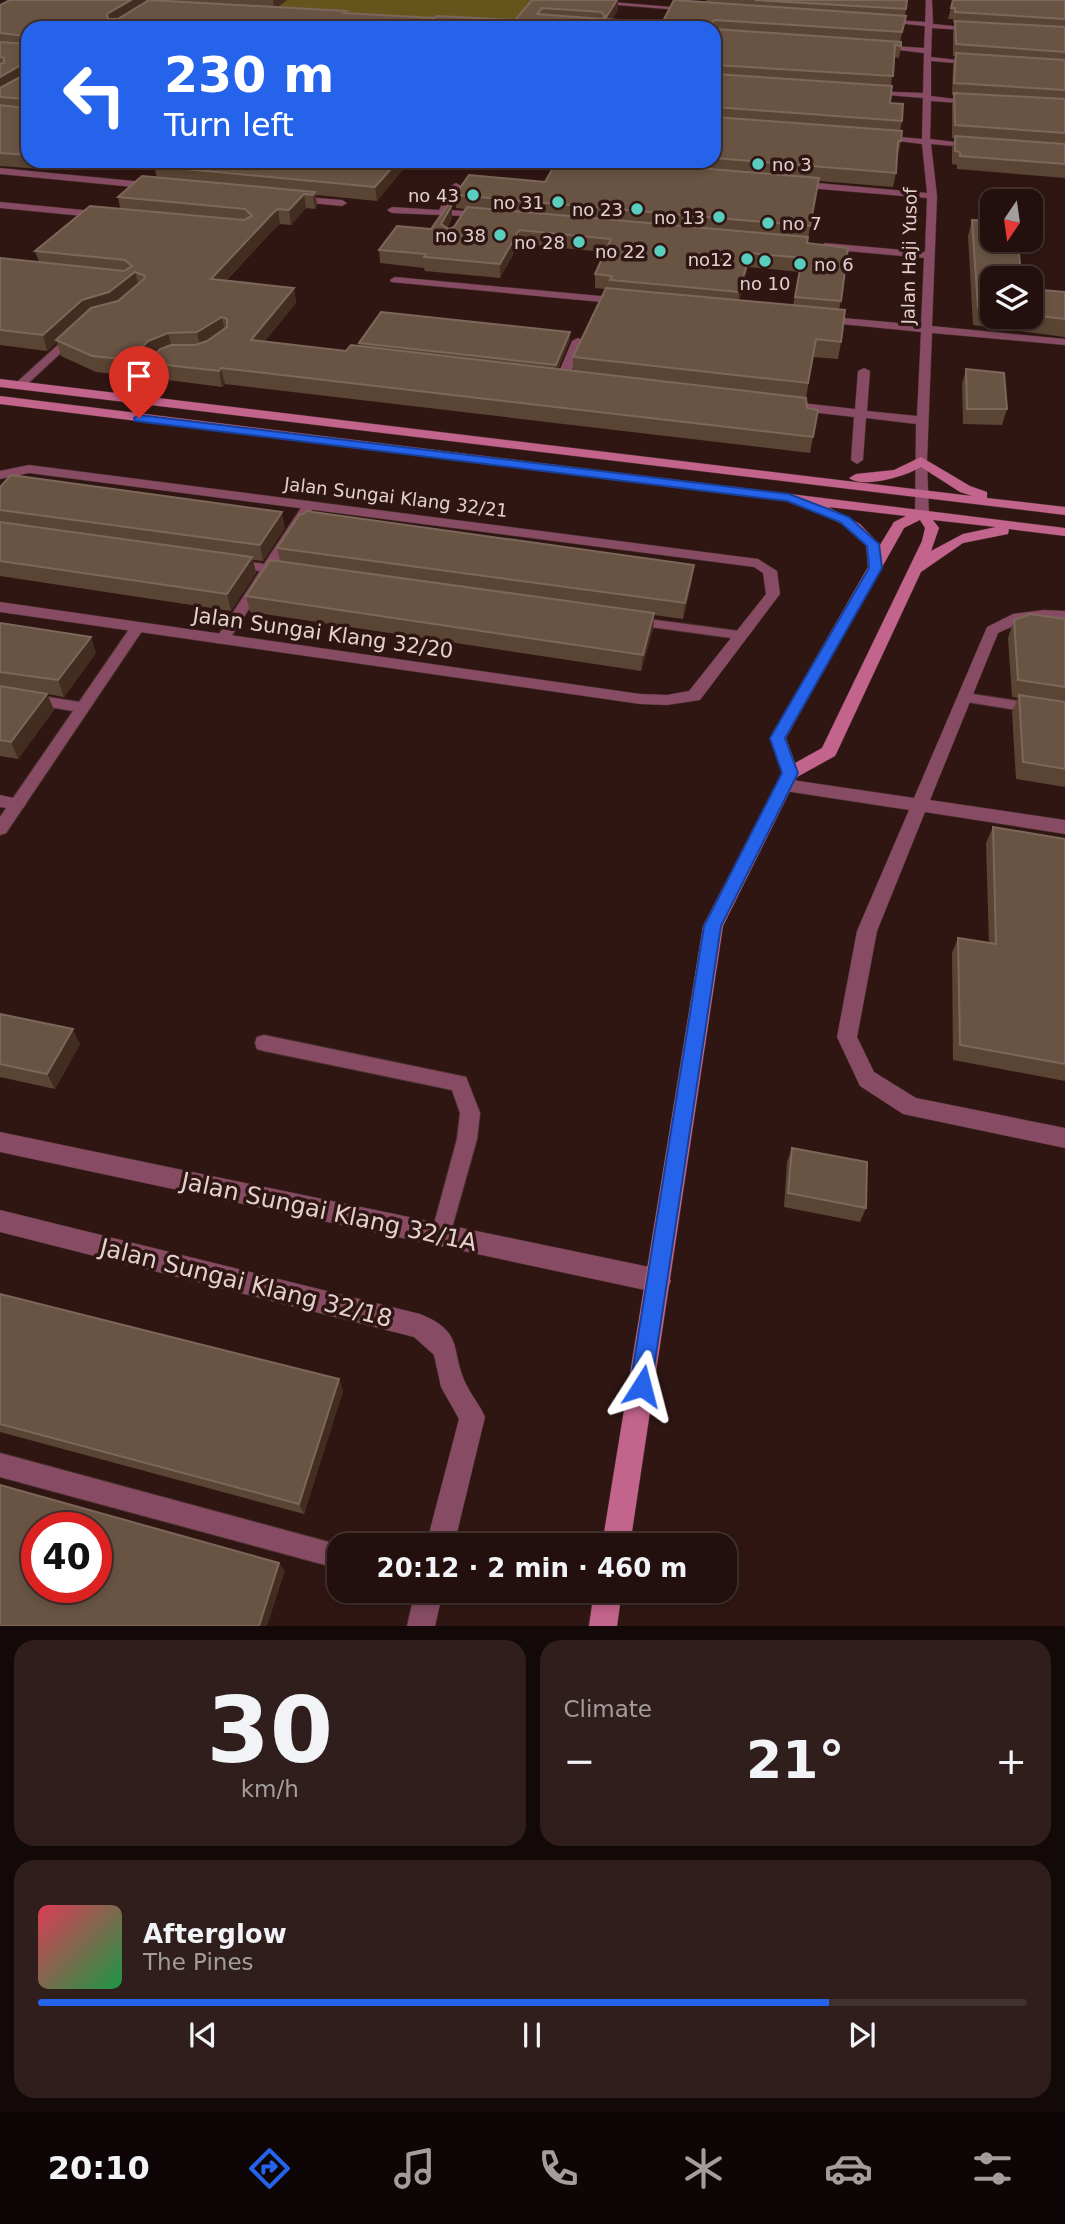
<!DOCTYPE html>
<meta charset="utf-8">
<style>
:root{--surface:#23100e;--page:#2f1e1c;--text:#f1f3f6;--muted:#a39d9e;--line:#40302e;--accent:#2563eb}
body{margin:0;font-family:"DejaVu Sans",sans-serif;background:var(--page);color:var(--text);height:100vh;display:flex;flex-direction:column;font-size:26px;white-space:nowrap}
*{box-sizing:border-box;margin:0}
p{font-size:23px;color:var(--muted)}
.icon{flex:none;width:38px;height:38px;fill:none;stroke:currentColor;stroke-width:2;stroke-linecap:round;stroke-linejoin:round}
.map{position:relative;height:1626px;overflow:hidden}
.side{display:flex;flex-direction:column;gap:14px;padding:14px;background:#130908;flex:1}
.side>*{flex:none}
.banner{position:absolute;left:21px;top:21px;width:700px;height:147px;border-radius:21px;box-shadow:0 4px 10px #0003,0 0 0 2px var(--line);background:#2563eb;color:#fff;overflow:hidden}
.needle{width:46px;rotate:193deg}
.buttons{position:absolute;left:980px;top:189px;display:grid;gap:14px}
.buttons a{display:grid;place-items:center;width:63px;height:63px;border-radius:14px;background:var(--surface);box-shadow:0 4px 10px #0003,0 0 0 2px var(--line);font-size:35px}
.speed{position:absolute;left:21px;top:1512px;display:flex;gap:14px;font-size:35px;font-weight:700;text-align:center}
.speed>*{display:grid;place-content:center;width:91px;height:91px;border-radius:50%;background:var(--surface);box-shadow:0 4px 10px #0003,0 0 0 2px var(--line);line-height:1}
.speed .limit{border:10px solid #d22;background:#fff;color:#111}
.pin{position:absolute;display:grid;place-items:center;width:60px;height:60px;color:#fff;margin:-72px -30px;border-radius:50% 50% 50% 0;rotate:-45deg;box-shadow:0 0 7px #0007}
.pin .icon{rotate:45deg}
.me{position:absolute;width:77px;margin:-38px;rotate:9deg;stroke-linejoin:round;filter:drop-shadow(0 0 5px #0008)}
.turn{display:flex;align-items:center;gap:24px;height:147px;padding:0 28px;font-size:32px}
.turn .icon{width:91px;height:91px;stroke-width:2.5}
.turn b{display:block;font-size:49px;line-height:60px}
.big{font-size:52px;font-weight:700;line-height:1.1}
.side .widget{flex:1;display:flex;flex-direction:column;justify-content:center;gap:10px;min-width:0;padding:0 24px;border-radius:21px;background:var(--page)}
.side .dial{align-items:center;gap:0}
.dial b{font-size:91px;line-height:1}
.song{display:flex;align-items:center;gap:21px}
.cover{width:84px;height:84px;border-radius:10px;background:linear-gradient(135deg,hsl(350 70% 55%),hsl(140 70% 35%))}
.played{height:7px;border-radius:4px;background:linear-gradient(90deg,var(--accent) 80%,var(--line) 80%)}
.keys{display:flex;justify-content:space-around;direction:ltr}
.heat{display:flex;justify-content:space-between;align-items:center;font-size:38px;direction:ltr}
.side .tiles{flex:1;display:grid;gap:14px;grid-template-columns:1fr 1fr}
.widget:last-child{grid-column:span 2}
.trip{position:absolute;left:327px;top:1533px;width:410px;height:70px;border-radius:21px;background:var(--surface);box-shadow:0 4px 10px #0003,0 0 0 2px var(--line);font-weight:700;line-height:70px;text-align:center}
.dock{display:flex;height:112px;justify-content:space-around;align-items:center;background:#0e0606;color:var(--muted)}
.dock .icon{width:49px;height:49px}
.dock .active{color:var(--accent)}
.dock b{font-size:32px;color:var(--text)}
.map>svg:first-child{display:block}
</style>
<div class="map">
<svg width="1065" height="1626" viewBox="0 0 1065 1626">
<rect width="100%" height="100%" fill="#2f1613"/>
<!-- forest -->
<path fill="#67541c" d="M179,0H532L509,25L176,3Z"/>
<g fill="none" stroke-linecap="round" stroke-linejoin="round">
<defs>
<path id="lane" d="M69,335L78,337L24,387H16V383Z
M309,501L315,505L276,566L290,568L291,571L285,575L272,573L227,643H217L215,640L260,571L235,568L229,564L235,560L264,564L305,502Z
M633,617L739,631L746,635L739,639L628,624V618Z
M137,624L144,628L6,833L0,835V817L73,711L0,699V689L79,702L132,625Z
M966,693L1065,708V718L961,701L959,698Z
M264,1035L466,1077L480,1113L477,1139L448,1242L441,1245L434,1242L431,1235L457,1139L460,1113L452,1090L264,1051L257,1049L255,1043L257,1037Z
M0,1453L340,1545V1569L0,1477Z"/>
<path id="street" d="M555,0H588L695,9L692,11Z
M926,0H932L933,24L982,29L978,31L932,28L931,57L982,63L978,65L931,61V96L978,102L974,104L931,101L930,139L980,145L976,148L931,144L937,196L932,326L1065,339V345L932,333L927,461L929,514L922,518L915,514L916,424L866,418L863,460L857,464L851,460L854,417L784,409L778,405L784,401L855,409L858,371L864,368L870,371L867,411L917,416L921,332L821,322L816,319L821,316L921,325L924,258L825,249L820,246L825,243L925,252L927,198L796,187L791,184L796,181L927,193L922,144L874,138L878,135L922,139L923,98L864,93L868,91L923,93L924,53L872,47L876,45L924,48L925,26L878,21L881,19L925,22Z
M0,168L154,183L159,186L154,189L0,174Z
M456,183L461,186L448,210L484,212L489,215L487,217L392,213L387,210L392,207L439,210L451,186Z
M294,196L342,200L347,203L342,206L291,201V197Z
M0,202L104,212L109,215L104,218L0,208Z
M395,277L622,298L627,301L622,304L391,282L390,280Z
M578,338L584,341L568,379L558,381L556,379L572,341Z
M162,354L172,356L160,364L128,401H120V395L152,360Z
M29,465L758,559L777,571L780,594L700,700L667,705L640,704L0,612V602L640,694L667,695L689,691L766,594L763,573L754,567L29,473L0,479V471Z
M1044,610L1065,611V621L1027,620L998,633L930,800L1065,820V834L925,812L877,931L857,1037L874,1072L916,1098L1065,1128V1148L903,1114L860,1086L837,1037L857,931L909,810L785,791L776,785L785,779L914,798L987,627L1013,614Z
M0,795L23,800L26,804L23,808L17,810L0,807Z
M0,1132L659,1269L667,1273L671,1281L667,1289L659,1293L0,1152Z
M0,1210L420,1314C465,1332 450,1350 466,1384C471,1395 480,1405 485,1417L454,1545H426L459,1419L441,1387L434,1355L414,1337L0,1232Z
M415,1591H443L435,1626H407Z"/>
<path id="secondary" d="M0,379L972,496L960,492L921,467C906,476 864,489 849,478L856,474L894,470L921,457L970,486L987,492V498L1065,507V515L0,387Z
M0,396L1065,528V536L1009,529L1008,534L963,543L921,572L837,752L835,756L797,777L723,926L630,1545H602L703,926L782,773L770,738L868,567L866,544L842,524L810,509L809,504L0,404ZM828,507L906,516L894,522L880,545L860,524ZM920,520L925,528L922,541L822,748L795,763L786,738L904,528ZM933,520L996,527L963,534L931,551L939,528Z
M594,1591H622L617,1626H589Z"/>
</defs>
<!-- lane casing -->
<use href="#lane" stroke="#48302d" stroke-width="2"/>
<!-- street casing -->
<use href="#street" stroke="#48302d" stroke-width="1"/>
<!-- secondary casing -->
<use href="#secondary" stroke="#48302d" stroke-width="1"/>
<!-- path -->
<path stroke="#725b58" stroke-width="2.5" stroke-dasharray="2.5 2" stroke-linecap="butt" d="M528,161L559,163"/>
<!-- lane -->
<use href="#lane" fill="#874c63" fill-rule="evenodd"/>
<!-- street -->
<use href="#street" fill="#874c63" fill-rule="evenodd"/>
<!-- secondary -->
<use href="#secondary" fill="#c2648b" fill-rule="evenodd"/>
</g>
<!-- wall -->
<path fill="#5a4534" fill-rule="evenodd" d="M10,0H287L278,7L419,18L515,20L532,0L618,10L612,19L662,23L706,2V0H907L905,16H906L900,42L901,46L899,58L894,57L891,86L890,103L902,121L900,131L901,141L898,154H897L896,173L893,187L819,181L807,243L841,301L839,309L841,342L838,359L813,357L806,398L807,408L818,410L810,453L225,384L222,387L152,378L148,363L154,356L152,357L134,376L96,372L61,356L57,342L47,351L0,345V258L39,262L35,251L120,208L118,197L157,178L154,166L410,161L377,201L316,195L317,206L315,209L306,208L291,225L280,224L275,228L226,281L294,288L296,303L265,341L346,351L359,346V343L570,332V340L558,369L573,371V357L605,289L595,288V274L605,252L519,244L500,278L425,271L424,268L380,263L379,250L431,229L452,218L447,228L449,229L454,227L465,209L456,208L455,195L545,182L557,161H714V28H28V161H67L54,170L0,166V5ZM748,267L800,272L793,305L739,300Z
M953,0H1065V178L957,169V165L952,164V148L955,138H952V105L954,95H952L953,65L955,56H953V32L955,23H953V19H948Z
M972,220L992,278V317H1031V289L1065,292V337L973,325L968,236Z
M966,369L1007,409L1002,425L963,424L962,384Z
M0,487L285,528L263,561L253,560L256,573L231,611L0,576Z
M277,548L692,581L683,619L654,615L653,629L641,671L250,612L246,596L280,561Z
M1065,619V787L1016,779L1012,712L1018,698L1012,697L1008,638L1014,620Z
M0,623L96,653L64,697L47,694L54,710L18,759L0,756Z
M993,827L1065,839V1081L953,1060L952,953L958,938L989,943L986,843Z
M0,1014L80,1044L55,1089L0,1077Z
M792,1148L866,1208L860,1222L784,1207L787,1162Z
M0,1294L339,1379L343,1391L304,1514L0,1432Z"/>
<!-- shaded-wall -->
<path fill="#432c20" d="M131,0H152L110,26L107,14Z
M273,0H287L274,10Z
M617,0H618V10L606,28L605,19Z
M23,64L27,77L0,92V77Z
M52,161H67L54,170Z
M398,161H410L377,201L375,187Z
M315,192L317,206L315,209L313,195Z
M304,194L306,208L291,225L289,210Z
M452,205V218L441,238V224Z
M278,209L280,224L275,228L213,294L211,279L273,213Z
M519,230V244L500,278V264Z
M750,253L748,267L738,306L739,292Z
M135,272L139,287L56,340L57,342L47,351L43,335L82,300Z
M294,288L296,303L254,355L251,340Z
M222,317L225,332L200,347L197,332Z
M570,332V340L556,372V365Z
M168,333L172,348L152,357L134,376L130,360L148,341Z
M221,368L225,384L222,387L219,371Z
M282,512L285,528L263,561L260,545Z
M252,557L256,573L231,611L227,594Z
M694,565L692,581L683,619L685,603Z
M654,613L653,629L641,671L643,655Z
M91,637L96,653L64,697L58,680Z
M47,694L54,710L18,759L11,742Z
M73,1029L80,1044L55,1089L47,1074Z
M339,1379L343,1391L304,1514L299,1504Z
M279,1563L285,1571L267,1626H259Z"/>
<!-- building -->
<path fill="#695444" stroke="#7c675a" stroke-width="2" fill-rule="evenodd" d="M10,0H131L107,14L108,19H118L149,0L347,11L344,13L434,18L437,16L515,20L532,0H617L605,19L662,23L674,0L906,16L902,32L715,20L712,22L715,29L901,42V46L895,45L893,76L715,65L714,66V28H28V155L0,153V105L24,108L27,101L25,99L0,97V88L26,74L27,67L23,64L0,77V64L4,63V58L0,57V42L27,44L25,36L0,33V5ZM542,8L601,12L605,16L602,19L537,14Z
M755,0H907L906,9Z
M953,0H1065V19L955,12V8H951Z
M955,21L1065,27V52L956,44Z
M956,53L1065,60V90L954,83Z
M714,71L715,74L892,86L890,103L903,104L902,121L715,107L714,111Z
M954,93L1065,99V133L955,125Z
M714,115L715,117L902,131L901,141H898L896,173L714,158Z
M955,136L1065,144V164L960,156V152L955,151Z
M161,161H398L375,187L154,166Z
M557,161H614L819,178L810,226L455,195L469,175L545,182Z
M142,176L315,192L313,195L304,194L289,210L278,209L273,213L211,279L294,288L251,340L346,351L351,345L806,398L807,408L818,410L813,437L221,368L219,371L148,363L160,349L171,345H195L207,341L227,327V319L222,317L197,332L168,333L148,341L130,360L92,356L56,340L91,308L118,301L144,279L145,276L135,272L109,292L82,300L43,335L0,330V258L124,271L132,266L125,260L35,251L90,206L244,220L252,216L245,209L118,197Z
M448,205H452L441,224L449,229L454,227L467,207L808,237L807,243L848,248L841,301L795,297L802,258L750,253L739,292L610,280L612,276L595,274L611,239L519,230L500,264L424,257L426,254L379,250L397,226L431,229Z
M972,220L992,221V240H1018L1021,278H992V310L978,308Z
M606,288L845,310L841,342L816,339L808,383L573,357Z
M1031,289L1065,292V319L1031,315Z
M381,312L570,332L556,365L359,343Z
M966,369L1004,373L1007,409H967Z
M11,475L282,512L260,545L0,510V487Z
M306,511L694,565L685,603L277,548L300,514H304Z
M0,522L252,557L227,594L0,561Z
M270,560L654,613L643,655L246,596Z
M1030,614L1065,619V687L1018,680L1014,620Z
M0,623L91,637L58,680L0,672Z
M0,686L47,694L11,742L0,740Z
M1019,695L1065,702V769L1023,762Z
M993,827L1065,839V1064L960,1045L958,938L996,944Z
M0,1014L73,1029L47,1074L0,1064Z
M792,1148L867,1162L866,1208L788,1193Z
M0,1294L339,1379L299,1504L0,1424Z
M0,1485L279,1563L259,1626H0ZM37,1528H96V1587H37Z"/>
<!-- route -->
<path fill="#2563eb" stroke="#184099" stroke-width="2" d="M139,415L789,494L849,517L879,544L882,568L785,738L798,773L721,926L650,1394L642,1398L634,1394L630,1386L704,926L782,773L770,738L869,568L867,546L840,522L787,501L135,421L134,418Z"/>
<!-- markers -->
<g fill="#59cebf" stroke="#2f1613" stroke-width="2.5">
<circle cx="758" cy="164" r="7"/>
<circle cx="473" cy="195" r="7"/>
<circle cx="558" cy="202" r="7"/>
<circle cx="637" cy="209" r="7"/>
<circle cx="719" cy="217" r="7"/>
<circle cx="768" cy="223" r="7"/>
<circle cx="500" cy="235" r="7"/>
<circle cx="579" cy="242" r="7"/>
<circle cx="660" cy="251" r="7"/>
<circle cx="747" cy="259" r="7"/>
<circle cx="765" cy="261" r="7"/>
<circle cx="800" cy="264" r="7"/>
</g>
<g text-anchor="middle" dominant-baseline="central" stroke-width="7" stroke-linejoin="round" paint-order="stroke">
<!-- far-poi labels -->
<g font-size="18" fill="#e4d1cf" stroke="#2f1613" text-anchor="end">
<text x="772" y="164" text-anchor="start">no 3</text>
<text x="459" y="195">no 43</text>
<text x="544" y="202">no 31</text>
<text x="623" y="209">no 23</text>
<text x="705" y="217">no 13</text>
<text x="782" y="223" text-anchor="start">no 7</text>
<text x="486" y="235">no 38</text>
<text x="565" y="242">no 28</text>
<text x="646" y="251">no 22</text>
<text x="733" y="259">no12</text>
<text x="814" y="264" text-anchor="start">no 6</text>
<text x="765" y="283" text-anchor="middle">no 10</text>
</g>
<!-- far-street labels -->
<g font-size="18" fill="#e4d1cf" stroke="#2f1613">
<text transform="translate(909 256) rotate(-89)">Jalan Haji Yusof</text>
<text transform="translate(396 497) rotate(7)">Jalan Sungai Klang 32/21</text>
</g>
<!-- street labels -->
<g font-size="21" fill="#e4d1cf" stroke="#2f1613">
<text transform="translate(323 633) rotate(8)">Jalan Sungai Klang 32/20</text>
</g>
<!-- near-street labels -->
<g font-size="24" fill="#e4d1cf" stroke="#2f1613">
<text transform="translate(329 1212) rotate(12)">Jalan Sungai Klang 32/1A</text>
<text transform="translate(246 1283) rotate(14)">Jalan Sungai Klang 32/18</text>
</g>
</g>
</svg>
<div class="buttons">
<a><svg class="needle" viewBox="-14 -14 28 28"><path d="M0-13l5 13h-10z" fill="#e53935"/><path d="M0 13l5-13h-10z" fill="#a39d9e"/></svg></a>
<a><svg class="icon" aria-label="layers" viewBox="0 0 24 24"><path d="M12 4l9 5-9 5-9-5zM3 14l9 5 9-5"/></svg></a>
</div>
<div class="speed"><div class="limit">40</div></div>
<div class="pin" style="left:139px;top:418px;background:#d93025"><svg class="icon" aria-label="arrive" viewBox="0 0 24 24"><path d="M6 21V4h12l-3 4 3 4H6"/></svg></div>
<svg class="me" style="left:642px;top:1386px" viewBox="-20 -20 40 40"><path d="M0-17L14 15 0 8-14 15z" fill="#2563eb" stroke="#fff" stroke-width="4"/></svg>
<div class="trip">20:12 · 2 min · 460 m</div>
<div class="banner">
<div class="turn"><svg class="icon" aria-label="left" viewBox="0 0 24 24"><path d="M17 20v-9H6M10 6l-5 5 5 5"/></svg><div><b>230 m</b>Turn left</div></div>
</div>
</div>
<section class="side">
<div class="tiles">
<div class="widget dial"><b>30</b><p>km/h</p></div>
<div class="widget"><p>Climate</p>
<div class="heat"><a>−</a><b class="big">21°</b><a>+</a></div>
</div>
<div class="widget">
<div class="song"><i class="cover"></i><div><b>Afterglow</b><p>The Pines</p></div></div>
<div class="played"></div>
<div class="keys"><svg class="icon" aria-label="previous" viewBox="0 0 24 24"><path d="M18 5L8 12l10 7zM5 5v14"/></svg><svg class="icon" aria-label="pause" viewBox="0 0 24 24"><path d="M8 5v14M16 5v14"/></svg><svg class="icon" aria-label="next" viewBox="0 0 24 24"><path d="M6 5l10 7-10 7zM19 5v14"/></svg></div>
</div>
</div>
</section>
<nav class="dock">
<b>20:10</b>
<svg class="icon active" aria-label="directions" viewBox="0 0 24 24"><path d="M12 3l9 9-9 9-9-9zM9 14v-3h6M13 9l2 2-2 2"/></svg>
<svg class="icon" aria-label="music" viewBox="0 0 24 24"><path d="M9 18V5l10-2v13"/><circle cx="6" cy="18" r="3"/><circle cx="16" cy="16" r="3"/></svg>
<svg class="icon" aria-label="phone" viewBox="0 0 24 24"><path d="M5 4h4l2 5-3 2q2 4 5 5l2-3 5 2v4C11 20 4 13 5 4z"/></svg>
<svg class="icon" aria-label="climate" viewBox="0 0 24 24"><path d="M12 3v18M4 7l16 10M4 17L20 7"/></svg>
<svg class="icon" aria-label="car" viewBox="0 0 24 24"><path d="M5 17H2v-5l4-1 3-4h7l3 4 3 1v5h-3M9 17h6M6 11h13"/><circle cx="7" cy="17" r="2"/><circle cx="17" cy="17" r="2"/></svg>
<svg class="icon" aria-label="filters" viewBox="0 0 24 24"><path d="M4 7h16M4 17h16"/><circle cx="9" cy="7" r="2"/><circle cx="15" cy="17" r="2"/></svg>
</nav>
